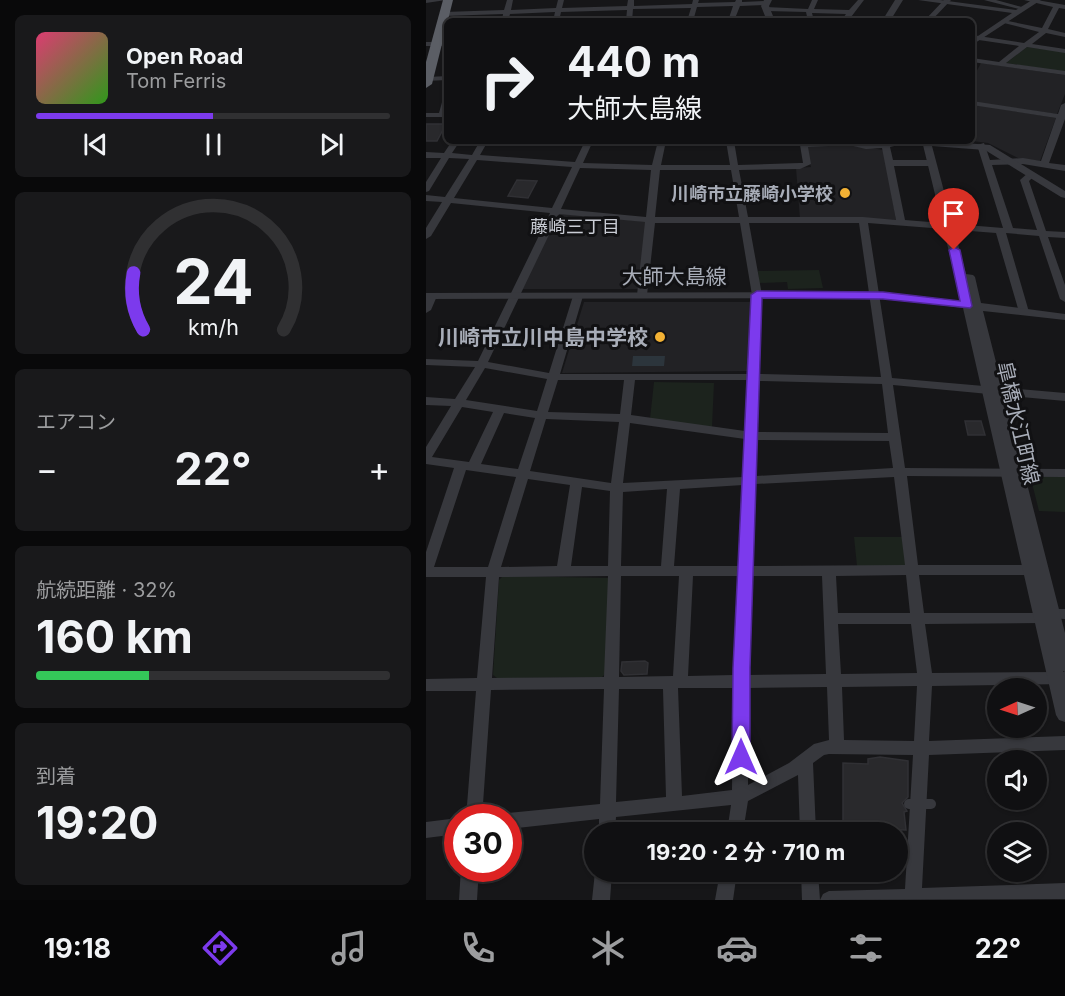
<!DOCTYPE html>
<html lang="ja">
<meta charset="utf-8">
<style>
:root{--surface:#101012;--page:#19191b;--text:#f1f3f6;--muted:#9c9d9f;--line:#303032;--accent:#7c3aed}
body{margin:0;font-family:Inter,"Noto Sans JP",sans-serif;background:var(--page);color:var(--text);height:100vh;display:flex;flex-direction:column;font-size:22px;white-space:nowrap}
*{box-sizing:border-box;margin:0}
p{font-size:20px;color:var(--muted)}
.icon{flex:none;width:33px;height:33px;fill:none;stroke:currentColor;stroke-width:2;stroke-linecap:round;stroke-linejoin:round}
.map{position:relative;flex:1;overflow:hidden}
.side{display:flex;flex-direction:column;gap:15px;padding:15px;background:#09090a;width:426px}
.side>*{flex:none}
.hud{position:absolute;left:18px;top:18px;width:531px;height:126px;border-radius:9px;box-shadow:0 2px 4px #0004,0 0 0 2px var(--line);background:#101012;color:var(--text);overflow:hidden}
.needle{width:39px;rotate:267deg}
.tools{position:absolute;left:561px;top:678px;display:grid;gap:12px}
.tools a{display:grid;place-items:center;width:60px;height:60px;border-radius:50%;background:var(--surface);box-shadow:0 2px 4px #0004,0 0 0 2px var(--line);font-size:30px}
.speed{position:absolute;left:18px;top:804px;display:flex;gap:12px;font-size:30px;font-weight:700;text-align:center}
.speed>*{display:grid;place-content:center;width:78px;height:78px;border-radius:50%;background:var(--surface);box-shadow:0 2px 4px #0004,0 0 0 2px var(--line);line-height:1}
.speed .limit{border:9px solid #d22;background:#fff;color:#111}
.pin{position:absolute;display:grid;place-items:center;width:51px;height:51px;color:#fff;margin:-62px -26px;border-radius:50% 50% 50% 0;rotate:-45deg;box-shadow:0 0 6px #0007}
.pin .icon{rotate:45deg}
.me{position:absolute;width:66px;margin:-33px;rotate:0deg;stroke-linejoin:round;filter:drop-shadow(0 0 4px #0008)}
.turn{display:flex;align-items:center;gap:21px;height:126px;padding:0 24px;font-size:27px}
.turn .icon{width:78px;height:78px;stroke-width:2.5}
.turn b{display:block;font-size:42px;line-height:51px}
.big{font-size:45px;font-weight:700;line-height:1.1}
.side .card{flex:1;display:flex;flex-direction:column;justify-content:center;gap:9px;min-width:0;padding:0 21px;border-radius:9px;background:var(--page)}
.side .dial{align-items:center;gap:0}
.dial svg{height:156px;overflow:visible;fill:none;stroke:var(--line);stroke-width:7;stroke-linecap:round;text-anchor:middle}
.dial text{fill:var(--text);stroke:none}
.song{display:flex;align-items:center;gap:18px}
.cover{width:72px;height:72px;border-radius:9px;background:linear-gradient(135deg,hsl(340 70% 55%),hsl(110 70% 35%))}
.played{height:6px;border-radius:3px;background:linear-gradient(90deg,var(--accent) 50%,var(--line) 50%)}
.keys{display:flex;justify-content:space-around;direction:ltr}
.heat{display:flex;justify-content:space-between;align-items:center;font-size:33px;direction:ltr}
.charge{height:9px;border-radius:4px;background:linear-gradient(90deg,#34c759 32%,var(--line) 0)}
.trip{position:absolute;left:158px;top:822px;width:324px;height:60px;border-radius:30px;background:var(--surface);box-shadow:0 2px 4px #0004,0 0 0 2px var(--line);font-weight:700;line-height:60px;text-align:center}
.tab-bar{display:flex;height:96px;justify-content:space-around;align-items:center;background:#060607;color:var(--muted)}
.tab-bar .icon{width:42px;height:42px}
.tab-bar .current{color:var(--accent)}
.tab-bar b{font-size:27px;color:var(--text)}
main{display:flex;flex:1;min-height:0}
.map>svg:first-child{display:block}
</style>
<main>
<section class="side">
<div class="card">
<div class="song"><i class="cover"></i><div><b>Open Road</b><p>Tom Ferris</p></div></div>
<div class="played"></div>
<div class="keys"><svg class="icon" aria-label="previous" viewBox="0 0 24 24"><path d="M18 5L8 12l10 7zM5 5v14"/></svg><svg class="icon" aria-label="pause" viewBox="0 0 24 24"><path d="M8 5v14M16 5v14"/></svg><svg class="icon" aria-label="next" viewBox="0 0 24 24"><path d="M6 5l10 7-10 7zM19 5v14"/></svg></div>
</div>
<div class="card dial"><svg viewBox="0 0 100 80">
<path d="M14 69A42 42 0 1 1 86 69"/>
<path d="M14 69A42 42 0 0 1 9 40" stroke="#7c3aed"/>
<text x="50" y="56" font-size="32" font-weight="700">24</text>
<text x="50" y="72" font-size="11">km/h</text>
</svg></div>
<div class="card"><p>エアコン</p>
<div class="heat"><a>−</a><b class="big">22°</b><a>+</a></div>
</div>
<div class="card"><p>航続距離 · 32%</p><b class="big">160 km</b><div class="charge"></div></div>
<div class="card"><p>到着</p><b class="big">19:20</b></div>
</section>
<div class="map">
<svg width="639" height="900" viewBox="0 0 639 900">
<rect width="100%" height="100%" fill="#161618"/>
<!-- built -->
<path fill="#222225" d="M555,63L639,75V94L631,114L546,102V80Z
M546,104L630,118L614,161L592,158L562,143L546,141Z
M417,144L458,150L470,220L374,219L370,168L385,167L380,146Z
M132,212L221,222L212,289H95Z
M158,302H324L322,371L136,373Z"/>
<!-- green -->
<path fill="#1c231d" d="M601,47L639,52V72L580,63Z
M393,270L397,288L362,289L361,282L333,283L332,271Z
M228,382L288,383L286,427L224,419Z
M607,476L639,477V512L613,511L605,479Z
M428,537H476L480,567L431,566Z
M77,576L183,578L180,673L176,677L71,678L67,675L73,580Z"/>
<!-- water -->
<path fill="#2c353c" d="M207,356H239L238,366H206Z"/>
<!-- building -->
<path fill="#29292c" stroke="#303034" stroke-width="1.5" d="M0,124H20L11,141H0Z
M91,180L111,181L102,198L82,196Z
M539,421H555L559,435H542Z
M219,661L222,663L221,674L198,675L195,671L196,662Z
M454,757L482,761V797L476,803L481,811L478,812L480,830L417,828V763L442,764V759Z"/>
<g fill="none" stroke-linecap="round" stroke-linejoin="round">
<!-- minor -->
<path fill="#37383d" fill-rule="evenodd" d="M0,0H20L0,3Z
M81,0H87L85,10L130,8L132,0H138L136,8L201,6L202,0H208V6L266,4L267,0H273L272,3L309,2L310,0H316V2L340,1L343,3L340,5L314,6L308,21H302L307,6L271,7L267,21H261L265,8L207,9L206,21H200L201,10L135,12L133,21H127L129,12L84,14L82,21H76L77,14L18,16L15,14L18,12L78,10Z
M386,0H392L388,9L423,10L432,0H438L422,21H415L420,14L386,13L388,21H382L380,12L340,11L337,9L340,7L382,9Z
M518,0H525L505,21H498Z
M558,0H570L596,7L593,9Z
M598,0H611L639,5V9L633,8L622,29L639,33V37L620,33L606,44L639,49V53L601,47L580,63L639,71V75L546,62V58L573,62L593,46L546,39V35L598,43L613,32L574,22L577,20L616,28L627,7Z
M0,42H21V46H0Z
M21,76V80L0,81V77H2Z
M18,95H21V117H0V113H13Z
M546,101L632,114L635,105L639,103V119L623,163L639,165V171L597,164L566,165L587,228L611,230L594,180L603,172L610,174L603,181L620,231L639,232V238L622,237L639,285V302L634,299L613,236L580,233L603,312L598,315L593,312L570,233L442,223L466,378L639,393V401L467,385L479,468L639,469V477L481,476L492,565H604L609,566L611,570L609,574L604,575H493L498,613H620L626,609H639V619L621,618L620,621L615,623L499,624L506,673L639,672V684L506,686L503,741L639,736V750L503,755L496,888L639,883V899L394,900L397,894L403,891L479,889L487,755L403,754L398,755L387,763L390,832H374L372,775L322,801L317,832H301L305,805L190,817L189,832H173V819L82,829V818H75L82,813L174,804L178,689L65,690L56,818H40L50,691H0V679L51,678L60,577H0V552L28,468L0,464V447L25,406L0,405V397L29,399L49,367L0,365V359L52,361L124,213L25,203L5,236L0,239V228L16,202L0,201V195L19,197L43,159L23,158L3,191L0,192V182L15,158H0V152L18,153L26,141H34L26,153L46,155L54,141H62L54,155L149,162L159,141H167L157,163L226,165L232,141H240L235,165H304L300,141H308L312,165L374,163H377L374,145L378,143L427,141L447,144L477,141V144L464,147L467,160H506L510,163L506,166H468L479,220L577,228L551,145L558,143L564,160L597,158L615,161L630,118L546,105ZM423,145L440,149L456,148L470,220L437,217H322L313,170L374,169L385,164L382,147ZM51,160L146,167L126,208L28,198ZM154,168L225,170L220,217L135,209ZM234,170H305L313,217H229ZM133,214L219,222L211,295L216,298L221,295L229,223H314L326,295L322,374H134L157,296L152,293L147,296L123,373L62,362ZM323,223H433L455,377L333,374L336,295ZM59,368L121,379L111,411L40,400ZM132,380H198L194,414L122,412ZM209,380H322L319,431L205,415ZM333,381L456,384L462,433L331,432ZM36,407L67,412L43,462L6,457ZM78,413L109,418L92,469L55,464ZM120,419L193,422L185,483L104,471ZM204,423L319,439L317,477L197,483ZM331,440L463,441L467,468L330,476ZM40,470L90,477L62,567H8ZM468,477L479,565L326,566L329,484ZM102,479L144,485L131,566L75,567ZM317,485L313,566H248L254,489ZM156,487L184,491L182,566H145ZM241,489L235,566H195L197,492ZM480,575L484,613H412L410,576ZM182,576L178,677L66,678L73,577ZM195,576H253L247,676L193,677ZM267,576H312L308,675L262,676ZM326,576H396L400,674L322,675ZM412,624H485L491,673L415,674ZM491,686L488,741L418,740L416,687ZM401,687L403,740L388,744L363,763L322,785V688ZM252,688H307L306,790L256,796ZM193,689H237L240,797L190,802Z
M6,293L11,296L5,310L0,313V298L2,294Z
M32,818V834L0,838V822Z
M35,868H53L51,900H33Z
M169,872H186L184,900H166Z
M294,872H311L307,900H289Z
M375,872H392L394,900H376Z"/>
<!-- tertiary -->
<path fill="#37383d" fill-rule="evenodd" d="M338,0H346L343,6L349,21H341L335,6Z
M469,0H477L464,21H456Z
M492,0H514L590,10L606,0H615L546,45V40L586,13Z
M467,141H513L564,145L639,191V198L635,197L559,150L506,146L540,274L547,275L549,277L555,303L639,314V320L557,311L639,633V672L637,671L639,680V722L633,720L630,715L537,308L457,298L0,299V293L457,292L535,301L497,145L472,144Z"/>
<!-- trunk -->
<path fill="#5b5e65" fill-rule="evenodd" d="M17,0H27L6,84L0,88V62Z"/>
<!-- pedestrian-bridge -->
<path stroke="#37383d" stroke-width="10" d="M483,804H505"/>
</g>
<!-- route -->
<path fill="#7c3aed" stroke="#51269a" stroke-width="1.5" d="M528,247L534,250L546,306L544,308L457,299L336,298L324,668V757L321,762L315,765L308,762L306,757L307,668L325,295L331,291L457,292L534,301L523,250Z"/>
<!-- markers -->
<g fill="#f2b134" stroke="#111113" stroke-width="2">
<circle cx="419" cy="193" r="6"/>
<circle cx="234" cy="337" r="6"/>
</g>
<g text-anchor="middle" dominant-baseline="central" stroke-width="6" stroke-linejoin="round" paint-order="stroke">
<!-- far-poi labels -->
<g font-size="18" font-weight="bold" fill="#a8adb8" stroke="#111113" text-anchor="end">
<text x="407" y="193">川崎市立藤崎小学校</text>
</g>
<!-- far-neighbourhood labels -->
<g font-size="18" fill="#c9ccd4" stroke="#111113">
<text x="149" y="226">藤崎三丁目</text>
</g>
<!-- street labels -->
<g font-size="21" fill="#a8adb8" stroke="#111113">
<text x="248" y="276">大師大島線</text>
<text transform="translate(592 423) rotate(77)">皐橋水江町線</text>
</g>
<!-- poi labels -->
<g font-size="21" font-weight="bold" fill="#a8adb8" stroke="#111113" text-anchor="end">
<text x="222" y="337">川崎市立川中島中学校</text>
</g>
</g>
</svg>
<div class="tools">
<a><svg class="needle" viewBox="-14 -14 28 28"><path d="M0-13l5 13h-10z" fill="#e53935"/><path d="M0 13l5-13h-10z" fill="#9c9d9f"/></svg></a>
<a><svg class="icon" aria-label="sound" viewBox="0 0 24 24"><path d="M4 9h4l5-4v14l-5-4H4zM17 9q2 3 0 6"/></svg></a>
<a><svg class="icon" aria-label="layers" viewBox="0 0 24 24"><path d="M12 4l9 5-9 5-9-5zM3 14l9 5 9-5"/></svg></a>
</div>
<div class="speed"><div class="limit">30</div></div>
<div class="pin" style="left:528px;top:250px;background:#d93025"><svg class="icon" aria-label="arrive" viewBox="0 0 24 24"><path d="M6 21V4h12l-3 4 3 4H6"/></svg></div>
<svg class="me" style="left:315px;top:757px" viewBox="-20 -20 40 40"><path d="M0-17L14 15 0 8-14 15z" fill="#7c3aed" stroke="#fff" stroke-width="4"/></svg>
<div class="trip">19:20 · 2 分 · 710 m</div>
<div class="hud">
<div class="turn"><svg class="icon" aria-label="right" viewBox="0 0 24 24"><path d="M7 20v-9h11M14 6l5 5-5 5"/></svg><div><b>440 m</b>大師大島線</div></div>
</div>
</div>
</main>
<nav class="tab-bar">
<b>19:18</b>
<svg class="icon current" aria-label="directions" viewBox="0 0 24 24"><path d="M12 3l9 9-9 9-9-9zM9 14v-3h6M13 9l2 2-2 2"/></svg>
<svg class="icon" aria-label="music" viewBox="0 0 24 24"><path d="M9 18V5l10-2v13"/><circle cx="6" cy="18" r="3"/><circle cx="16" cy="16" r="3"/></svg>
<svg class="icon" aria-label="phone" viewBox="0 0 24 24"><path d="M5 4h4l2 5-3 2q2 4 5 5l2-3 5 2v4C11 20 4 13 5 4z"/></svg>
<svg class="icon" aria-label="climate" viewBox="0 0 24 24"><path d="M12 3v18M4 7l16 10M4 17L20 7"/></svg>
<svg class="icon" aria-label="car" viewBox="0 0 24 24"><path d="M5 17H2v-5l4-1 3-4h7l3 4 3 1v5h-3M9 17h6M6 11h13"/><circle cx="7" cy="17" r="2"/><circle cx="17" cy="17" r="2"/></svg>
<svg class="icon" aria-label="filters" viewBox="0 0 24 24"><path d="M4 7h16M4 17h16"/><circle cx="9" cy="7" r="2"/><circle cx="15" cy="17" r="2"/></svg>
<b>22°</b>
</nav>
